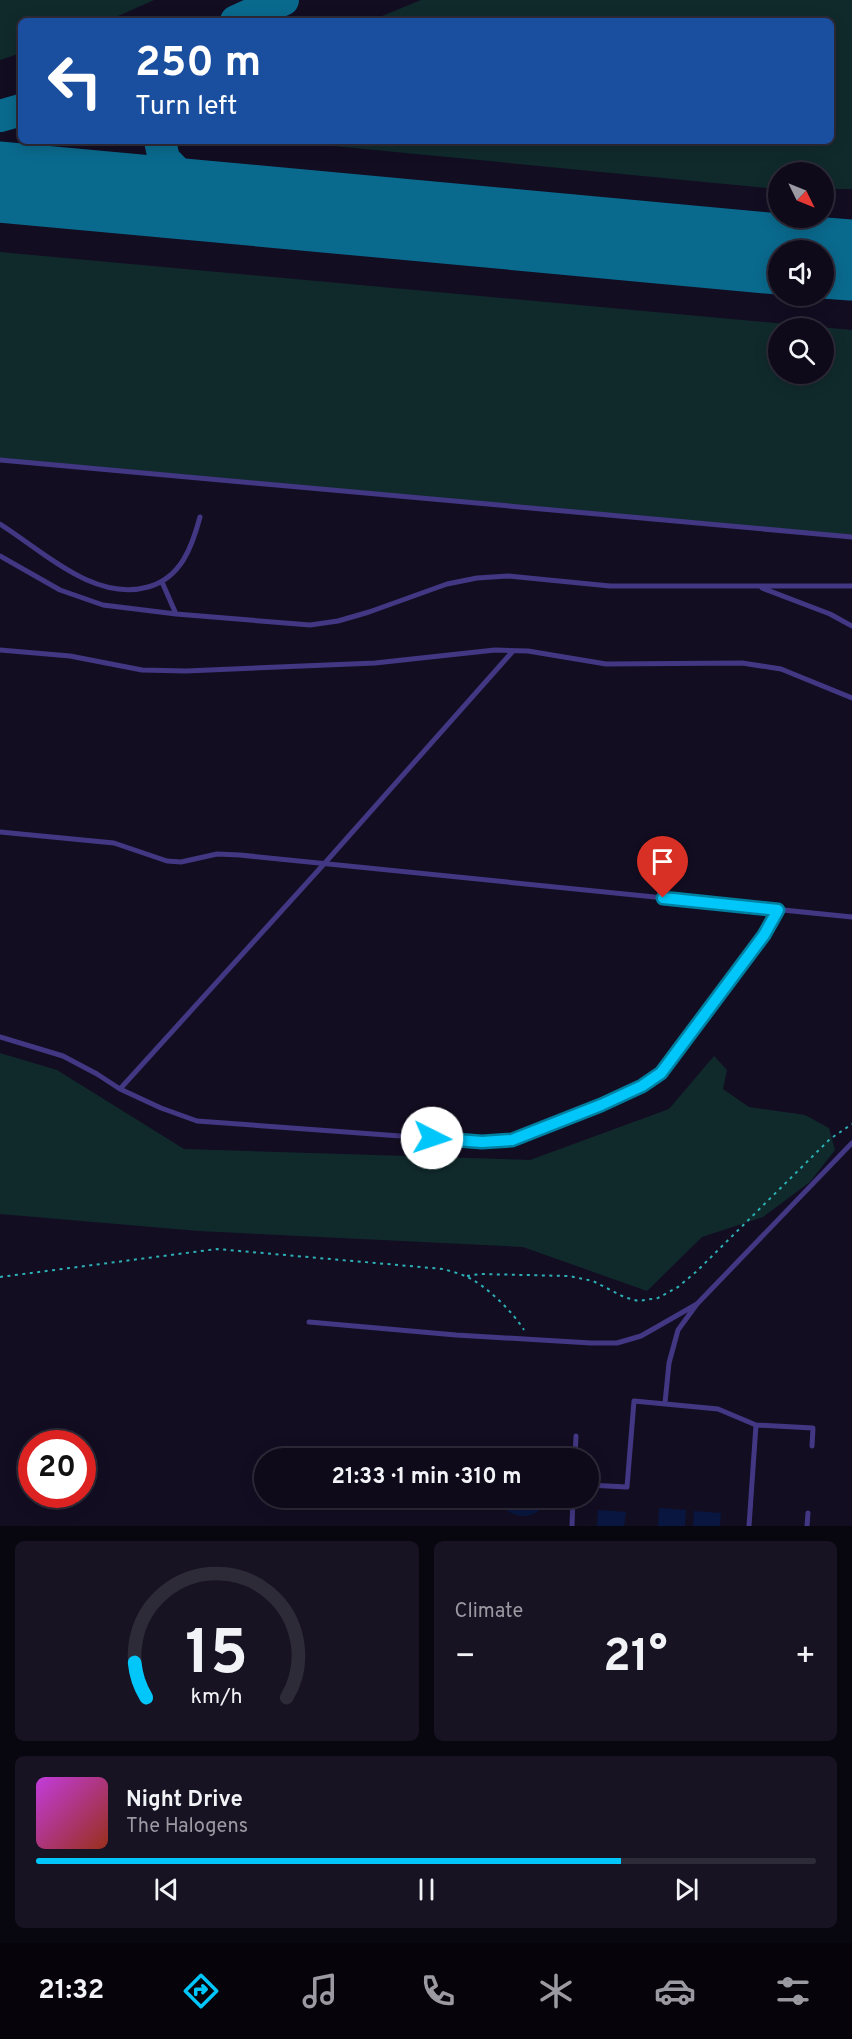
<!DOCTYPE html>
<meta charset="utf-8">
<style>
:root{--surface:#0e0a1a;--page:#171323;--text:#f1f3f6;--muted:#9b9aa2;--line:#2e2b39;--accent:#00c6f9}
body{margin:0;font-family:Overpass,sans-serif;background:var(--page);color:var(--text);height:100vh;display:flex;flex-direction:column;font-size:22px;white-space:nowrap}
*{box-sizing:border-box;margin:0}
p{font-size:20px;color:var(--muted)}
.icon{flex:none;width:33px;height:33px;fill:none;stroke:currentColor;stroke-width:2;stroke-linecap:round;stroke-linejoin:round}
.map{position:relative;height:1526px;overflow:hidden}
.side{display:flex;flex-direction:column;gap:15px;padding:15px;background:#08060e;flex:1}
.side>*{flex:none}
.top-card{position:absolute;left:18px;top:18px;width:816px;height:126px;border-radius:9px;box-shadow:0 3px 15px #0003,0 0 0 2px var(--line);background:#1a4fa0;color:#fff;overflow:hidden}
.needle{width:39px;rotate:133deg}
.buttons{position:absolute;left:768px;top:162px;display:grid;gap:12px}
.buttons a{display:grid;place-items:center;width:66px;height:66px;border-radius:50%;background:var(--surface);box-shadow:0 3px 15px #0003,0 0 0 2px var(--line);font-size:30px}
.speed{position:absolute;left:18px;top:1430px;display:flex;gap:12px;font-size:30px;font-weight:700;text-align:center}
.speed>*{display:grid;place-content:center;width:78px;height:78px;border-radius:50%;background:var(--surface);box-shadow:0 3px 15px #0003,0 0 0 2px var(--line);line-height:1}
.speed .limit{border:9px solid #d22;background:#fff;color:#111}
.pin{position:absolute;display:grid;place-items:center;width:51px;height:51px;color:#fff;margin:-62px -26px;border-radius:50% 50% 50% 0;rotate:-45deg;box-shadow:0 0 6px #0007}
.pin .icon{rotate:45deg}
.me{position:absolute;width:66px;margin:-33px;rotate:94deg;stroke-linejoin:round;filter:drop-shadow(0 0 4px #0008)}
.turn{display:flex;align-items:center;gap:21px;height:126px;padding:0 18px;font-size:27px}
.turn .icon{width:78px;height:78px;stroke-width:2.5}
.turn b{display:block;font-size:42px;line-height:51px}
.big{font-size:45px;font-weight:700;line-height:1.1}
.side .card{flex:1;display:flex;flex-direction:column;justify-content:center;gap:9px;min-width:0;padding:0 21px;border-radius:9px;background:var(--page)}
.side .dial{align-items:center;gap:0}
.dial svg{height:156px;overflow:visible;fill:none;stroke:var(--line);stroke-width:7;stroke-linecap:round;text-anchor:middle}
.dial text{fill:var(--text);stroke:none}
.song{display:flex;align-items:center;gap:18px}
.cover{width:72px;height:72px;border-radius:9px;background:linear-gradient(135deg,hsl(290 70% 55%),hsl(10 70% 35%))}
.played{height:6px;border-radius:3px;background:linear-gradient(90deg,var(--accent) 75%,var(--line) 75%)}
.keys{display:flex;justify-content:space-around;direction:ltr}
.heat{display:flex;justify-content:space-between;align-items:center;font-size:33px;direction:ltr}
.side .tiles{flex:1;display:grid;gap:15px;grid-template-columns:1fr 1fr}
.card:last-child{grid-column:span 2}
.trip{position:absolute;left:254px;top:1448px;width:345px;height:60px;border-radius:30px;background:var(--surface);box-shadow:0 3px 15px #0003,0 0 0 2px var(--line);font-weight:700;line-height:60px;text-align:center}
.tab-bar{display:flex;height:96px;justify-content:space-around;align-items:center;background:#06040a;color:var(--muted)}
.tab-bar .icon{width:42px;height:42px}
.tab-bar .on{color:var(--accent)}
.tab-bar b{font-size:27px;color:var(--text)}
.map>svg:first-child{display:block}
</style>
<div class="map">
<svg width="852" height="1526" viewBox="0 0 852 1526">
<rect width="100%" height="100%" fill="#130d22"/>
<!-- green -->
<path fill="#102a2c" fill-rule="evenodd" d="M0,0H154L107,21H21V53L0,60Z
M421,0H852V189H824V172H778V189L281,141H831V21H370Z
M0,252L852,330V537L0,460ZM778,328H824V374H778Z
M0,1053L57,1070L184,1149L530,1160L669,1109L714,1056L727,1070L723,1089L749,1107L805,1115L829,1128L835,1150L810,1182L763,1217L702,1237L647,1291L523,1247L199,1231L0,1214Z"/>
<!-- water -->
<path fill="#091740" d="M496,1497H549C538,1523 508,1522 496,1497Z
M659,1508L686,1510L685,1526H658Z
M598,1510L626,1512L624,1526H597Z
M694,1511L721,1513L720,1526H693Z"/>
<g fill="none" stroke-linecap="round" stroke-linejoin="round">
<!-- taxiway -->
<path stroke="#0a6a8e" stroke-width="32" d="M236,21L283,0
M0,116L21,110
M160,141L164,159L191,187L216,202
M810,250L852,247
M776,253H778"/>
<!-- runway -->
<path stroke="#0a6a8e" stroke-width="81" d="M0,182L778,254
M824,258L852,260"/>
<!-- path -->
<path stroke="#2cafb5" stroke-width="2" stroke-dasharray="3 4.5" stroke-linecap="butt" d="M467,1276L480,1274L569,1276L593,1281L624,1297L638,1301L658,1298L678,1287L697,1271L830,1139L852,1124
M0,1277L217,1249L443,1269C450,1271 458,1273 465,1276C485,1284 513,1312 524,1330"/>
<!-- lane -->
<path stroke="#423782" stroke-width="5" d="M0,460L852,537
M0,524C43,551 94,602 148,587C181,578 192,547 200,517
M0,556L60,590L103,605L176,614L310,625L338,621L369,612L447,584L477,578L508,576L610,586H852
M162,582L176,614
M762,588L830,614L852,626
M0,650L70,656L142,670L186,671L375,663L495,650L528,651L606,664L742,663L781,669L852,698
M0,832L114,843L167,861L181,862L217,854L240,855L852,917
M0,1037L63,1056L97,1074L120,1089L161,1108L197,1121L482,1142L512,1140L526,1136L642,1086L661,1073L764,935L778,910
M120,1089L324,864L513,651
M309,1322L456,1335L591,1343H617L641,1336L697,1304
M665,1403L669,1363L678,1330L697,1304L852,1143
M756,1425L813,1428L812,1446
M575,1458L576,1436
M588,1485L627,1487L634,1401L718,1409L756,1425L749,1526
M572,1526L573,1497
M807,1526L808,1513"/>
</g>
<g fill="none" stroke-linecap="round" stroke-linejoin="round">
<defs>
<path id="route" d="M432,1138L482,1142L512,1140L601,1105L642,1086L661,1073L764,935L778,910L663,898"/>
</defs>
<!-- route casing -->
<use href="#route" stroke="#0081a2" stroke-width="15"/>
<!-- route -->
<use href="#route" stroke="#00c6f9" stroke-width="10"/>
</g>
</svg>
<div class="buttons">
<a><svg class="needle" viewBox="-14 -14 28 28"><path d="M0-13l5 13h-10z" fill="#e53935"/><path d="M0 13l5-13h-10z" fill="#9b9aa2"/></svg></a>
<a><svg class="icon" aria-label="sound" viewBox="0 0 24 24"><path d="M4 9h4l5-4v14l-5-4H4zM17 9q2 3 0 6"/></svg></a>
<a><svg class="icon" aria-label="search" viewBox="0 0 24 24"><circle cx="10" cy="10" r="6"/><path d="M15 15l6 6"/></svg></a>
</div>
<div class="speed"><div class="limit">20</div></div>
<div class="pin" style="left:663px;top:898px;background:#d93025"><svg class="icon" aria-label="arrive" viewBox="0 0 24 24"><path d="M6 21V4h12l-3 4 3 4H6"/></svg></div>
<svg class="me" style="left:432px;top:1138px" viewBox="-20 -20 40 40"><circle r="19" fill="#fff"/><path d="M0-13L10 11 0 6-10 11z" fill="#00c6f9"/></svg>
<div class="trip">21:33 · 1 min · 310 m</div>
<div class="top-card">
<div class="turn"><svg class="icon" aria-label="left" viewBox="0 0 24 24"><path d="M17 20v-9H6M10 6l-5 5 5 5"/></svg><div><b>250 m</b>Turn left</div></div>
</div>
</div>
<section class="side">
<div class="tiles">
<div class="card dial"><svg viewBox="0 0 100 80">
<path d="M14 69A42 42 0 1 1 86 69"/>
<path d="M14 69A42 42 0 0 1 8 51" stroke="#00c6f9"/>
<text x="50" y="56" font-size="32" font-weight="700">15</text>
<text x="50" y="72" font-size="11">km/h</text>
</svg></div>
<div class="card"><p>Climate</p>
<div class="heat"><a>−</a><b class="big">21°</b><a>+</a></div>
</div>
<div class="card">
<div class="song"><i class="cover"></i><div><b>Night Drive</b><p>The Halogens</p></div></div>
<div class="played"></div>
<div class="keys"><svg class="icon" aria-label="previous" viewBox="0 0 24 24"><path d="M18 5L8 12l10 7zM5 5v14"/></svg><svg class="icon" aria-label="pause" viewBox="0 0 24 24"><path d="M8 5v14M16 5v14"/></svg><svg class="icon" aria-label="next" viewBox="0 0 24 24"><path d="M6 5l10 7-10 7zM19 5v14"/></svg></div>
</div>
</div>
</section>
<nav class="tab-bar">
<b>21:32</b>
<svg class="icon on" aria-label="directions" viewBox="0 0 24 24"><path d="M12 3l9 9-9 9-9-9zM9 14v-3h6M13 9l2 2-2 2"/></svg>
<svg class="icon" aria-label="music" viewBox="0 0 24 24"><path d="M9 18V5l10-2v13"/><circle cx="6" cy="18" r="3"/><circle cx="16" cy="16" r="3"/></svg>
<svg class="icon" aria-label="phone" viewBox="0 0 24 24"><path d="M5 4h4l2 5-3 2q2 4 5 5l2-3 5 2v4C11 20 4 13 5 4z"/></svg>
<svg class="icon" aria-label="climate" viewBox="0 0 24 24"><path d="M12 3v18M4 7l16 10M4 17L20 7"/></svg>
<svg class="icon" aria-label="car" viewBox="0 0 24 24"><path d="M5 17H2v-5l4-1 3-4h7l3 4 3 1v5h-3M9 17h6M6 11h13"/><circle cx="7" cy="17" r="2"/><circle cx="17" cy="17" r="2"/></svg>
<svg class="icon" aria-label="filters" viewBox="0 0 24 24"><path d="M4 7h16M4 17h16"/><circle cx="9" cy="7" r="2"/><circle cx="15" cy="17" r="2"/></svg>
</nav>
